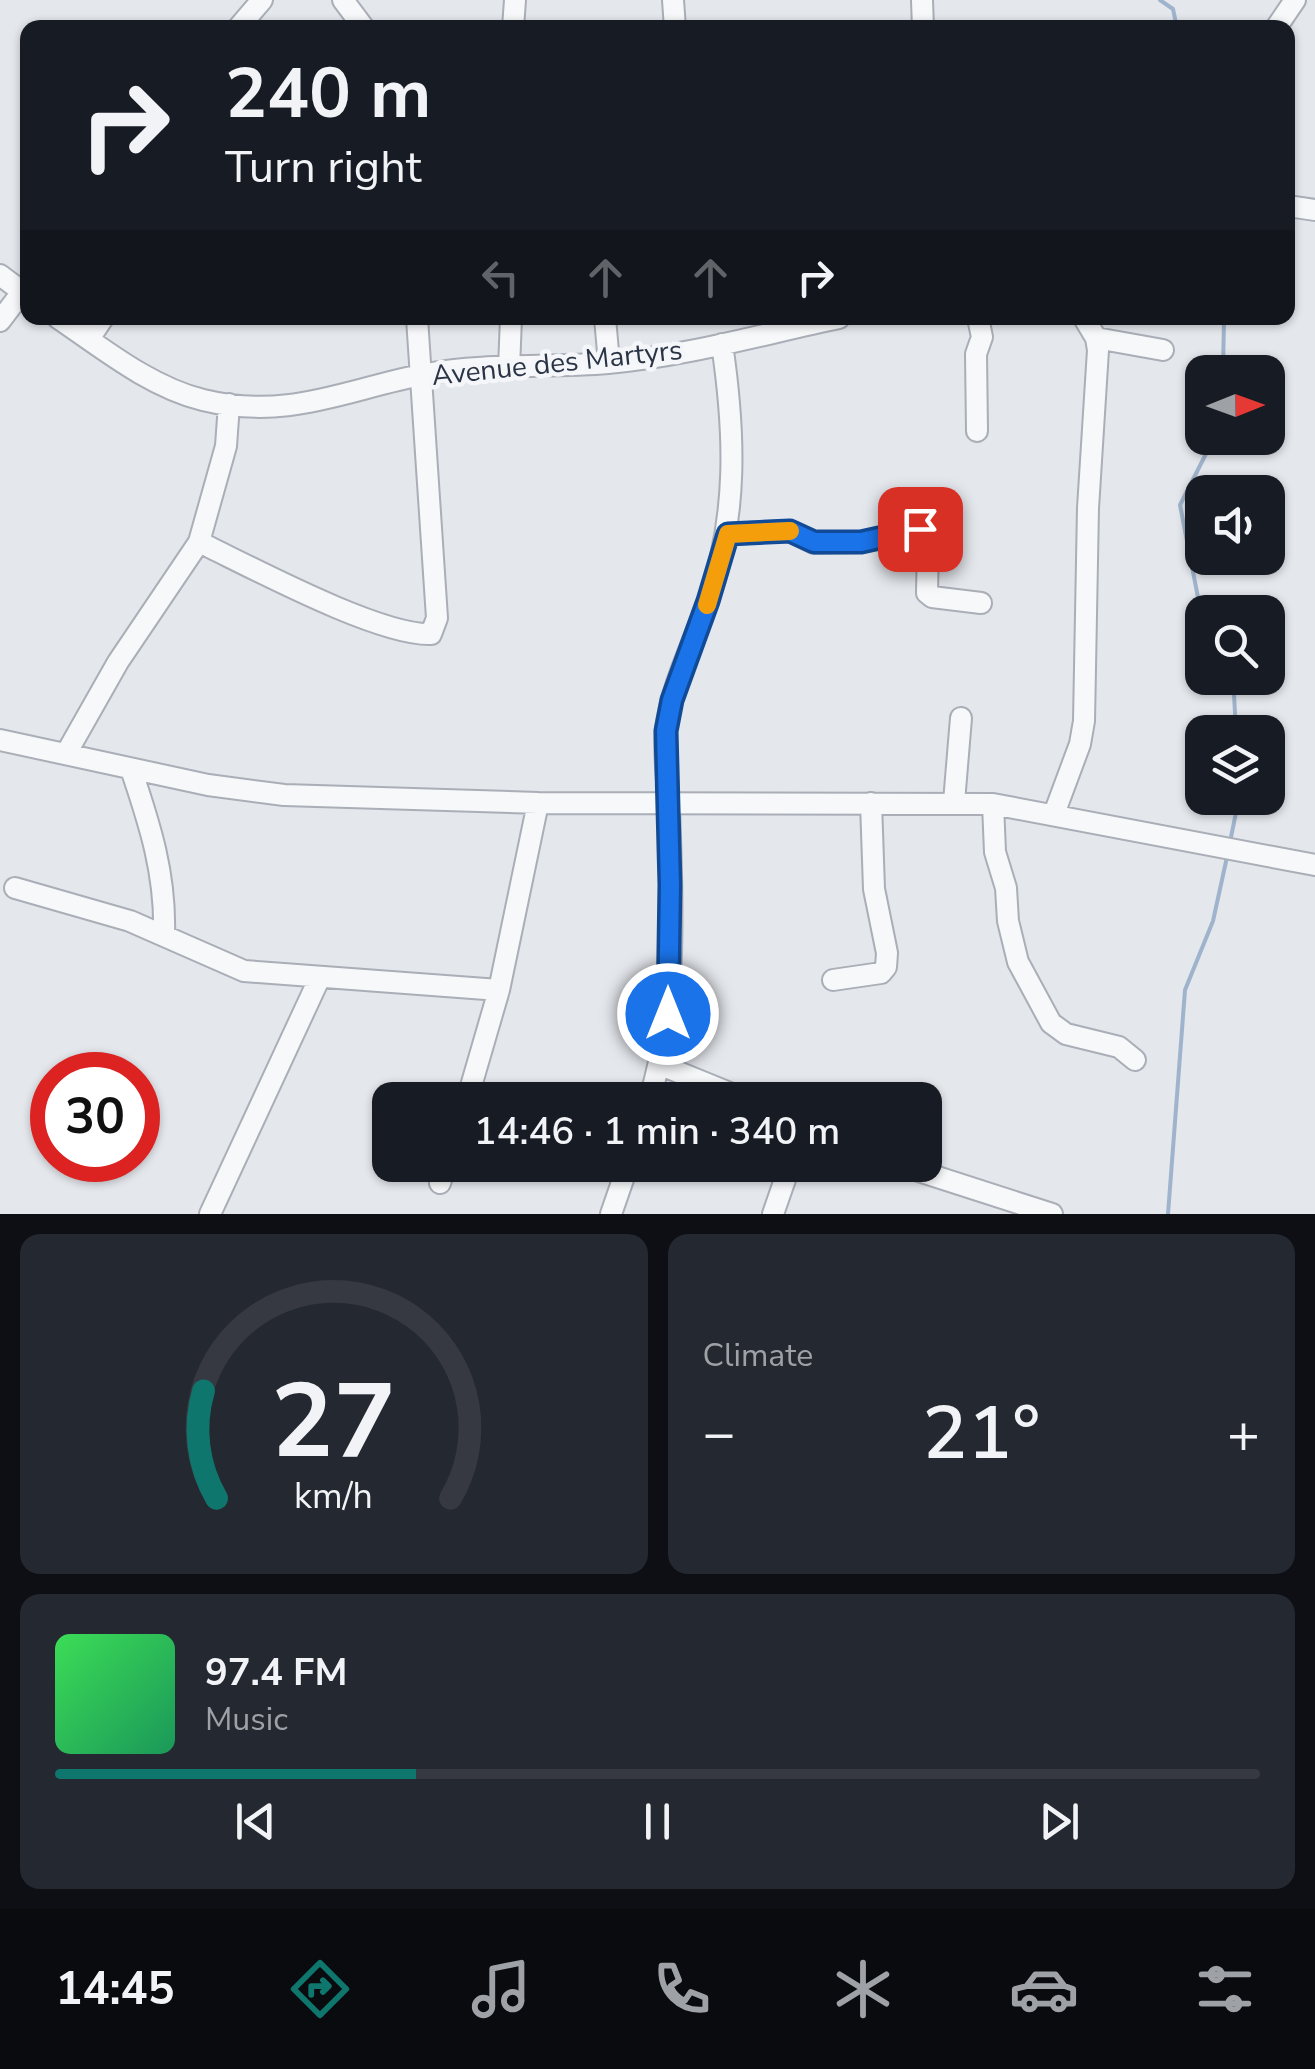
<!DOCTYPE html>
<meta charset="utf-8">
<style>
:root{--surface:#171b24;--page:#242831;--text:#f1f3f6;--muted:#9ea1a6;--line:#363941;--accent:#0f766e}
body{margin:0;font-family:"Nunito Sans",sans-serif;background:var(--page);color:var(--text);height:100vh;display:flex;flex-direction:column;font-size:38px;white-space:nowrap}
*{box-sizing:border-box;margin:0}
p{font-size:32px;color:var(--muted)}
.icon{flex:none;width:55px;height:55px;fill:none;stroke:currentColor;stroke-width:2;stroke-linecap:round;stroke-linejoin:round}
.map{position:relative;height:1214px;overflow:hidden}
.details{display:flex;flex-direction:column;gap:20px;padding:20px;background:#0d0f14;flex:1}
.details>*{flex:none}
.banner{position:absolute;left:20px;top:20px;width:1275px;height:305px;border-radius:20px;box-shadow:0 2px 8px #0004;background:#171b24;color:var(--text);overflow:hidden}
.needle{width:65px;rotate:89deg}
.fabs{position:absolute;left:1185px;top:355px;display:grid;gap:20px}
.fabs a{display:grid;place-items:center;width:100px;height:100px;border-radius:20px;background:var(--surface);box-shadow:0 2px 8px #0004;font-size:50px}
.speed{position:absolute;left:30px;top:1052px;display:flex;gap:20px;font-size:50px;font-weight:700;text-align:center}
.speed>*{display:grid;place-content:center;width:130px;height:130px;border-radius:50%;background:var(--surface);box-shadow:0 2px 8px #0004;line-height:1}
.speed .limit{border:15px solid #d22;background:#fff;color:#111}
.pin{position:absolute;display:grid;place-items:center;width:85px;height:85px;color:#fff;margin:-42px;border-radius:20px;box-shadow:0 5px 15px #0006}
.me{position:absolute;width:110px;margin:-55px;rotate:0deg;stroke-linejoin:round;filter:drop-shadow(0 0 8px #0008)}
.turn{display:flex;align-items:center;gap:35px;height:210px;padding:0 40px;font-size:45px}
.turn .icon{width:130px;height:130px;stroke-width:2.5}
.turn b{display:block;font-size:70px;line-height:85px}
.lanes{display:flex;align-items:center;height:95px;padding:0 40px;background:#0003;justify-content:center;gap:50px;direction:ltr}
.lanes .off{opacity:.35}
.big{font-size:75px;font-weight:600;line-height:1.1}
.details .card{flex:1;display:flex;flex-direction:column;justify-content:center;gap:15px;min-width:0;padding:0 35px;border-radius:20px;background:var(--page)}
.details .dial{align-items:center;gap:0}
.dial svg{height:260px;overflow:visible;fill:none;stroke:var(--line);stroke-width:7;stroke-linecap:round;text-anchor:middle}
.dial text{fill:var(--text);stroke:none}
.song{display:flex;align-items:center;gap:30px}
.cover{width:120px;height:120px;border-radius:15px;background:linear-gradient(135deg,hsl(130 70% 55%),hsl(150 70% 35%))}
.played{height:10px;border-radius:5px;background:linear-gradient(90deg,var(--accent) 30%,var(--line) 30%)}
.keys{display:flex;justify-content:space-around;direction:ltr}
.heat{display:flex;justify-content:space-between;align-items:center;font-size:55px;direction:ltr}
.details .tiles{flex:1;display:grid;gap:20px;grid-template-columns:1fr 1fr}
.card:last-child{grid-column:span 2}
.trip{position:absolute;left:372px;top:1082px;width:570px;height:100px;border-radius:20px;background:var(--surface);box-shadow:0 2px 8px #0004;font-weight:600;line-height:100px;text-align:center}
.dock{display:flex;height:160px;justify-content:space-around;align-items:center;background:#090b0e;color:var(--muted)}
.dock .icon{width:70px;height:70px}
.dock .current{color:var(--accent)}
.dock b{font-size:45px;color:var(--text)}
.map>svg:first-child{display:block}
</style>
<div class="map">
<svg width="1315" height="1214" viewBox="0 0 1315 1214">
<rect width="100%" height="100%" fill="#e4e7ec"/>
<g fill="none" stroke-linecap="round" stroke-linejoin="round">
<!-- stream -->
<path stroke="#9fb4cc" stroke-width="4" d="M1160,0L1173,9L1177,28
M1223,372L1224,318
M1202,618L1180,505L1214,438
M1226,678L1234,694L1236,732
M1230,842L1239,798
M1168,1214L1185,990L1213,921L1227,857"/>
<defs>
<path id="minor" d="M343,0L364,28
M673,0L675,28
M922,0L923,28
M238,28L262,0
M513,28L515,0
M1276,28L1295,0
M1288,206L1315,210
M0,275L28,296
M58,318C102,348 150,387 203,400C289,421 346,389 426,374C486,363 548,368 608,363C687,356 763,334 839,318
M605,318L609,363
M0,321L22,292
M1096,338L1163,350
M89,339L103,318
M509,368L511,318
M977,431L976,354L982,337L978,318
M727,534L790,531L814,543L861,542L920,529L928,543L927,593L932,597L981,603
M199,542C251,567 379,636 431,634L437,618L417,318
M0,740L208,785L284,795L538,803L993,804L1315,865
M67,752L118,662L199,542L226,446L229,404
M131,769C150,825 166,875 164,935
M954,802L961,718
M993,804L995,852L1006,888L1008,921L1018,962L1051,1023L1066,1034L1119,1047L1135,1060
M1054,814L1080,744L1084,721L1088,508L1098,350L1096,338L1084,318
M15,888L130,921L244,971L499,990
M833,980L881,973L886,967L887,953L874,889L871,803
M661,1065L747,1100
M467,1100L499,990L538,803
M649,1100C678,1011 672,899 669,805C668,780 663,754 666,729C672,683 694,642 709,599C738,514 735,432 722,344
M900,1165L1052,1214
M440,1183L446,1165
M210,1214L320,977
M611,1214L628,1165
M773,1214L790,1165"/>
</defs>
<!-- minor casing -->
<use href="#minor" stroke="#a9aeb7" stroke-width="24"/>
<!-- minor -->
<use href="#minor" stroke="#f7f8fa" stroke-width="20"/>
</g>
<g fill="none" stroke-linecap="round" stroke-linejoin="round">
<defs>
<path id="route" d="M668,1014L670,885L666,731L672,700L708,601L728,534L790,531L814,542H861L920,529"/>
</defs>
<!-- route casing -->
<use href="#route" stroke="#114b97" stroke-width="25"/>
<!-- route -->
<use href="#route" stroke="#1a73e8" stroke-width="18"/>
<!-- slow -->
<path stroke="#f59e0b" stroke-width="18" d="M707,605L728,534L790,531"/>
</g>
<g text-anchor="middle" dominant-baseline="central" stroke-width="9" stroke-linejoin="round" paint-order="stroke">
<!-- street labels -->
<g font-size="28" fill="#2b3445" stroke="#f4f6f9">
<text transform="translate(557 363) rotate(-6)">Avenue des Martyrs</text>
</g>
</g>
</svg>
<div class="fabs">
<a><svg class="needle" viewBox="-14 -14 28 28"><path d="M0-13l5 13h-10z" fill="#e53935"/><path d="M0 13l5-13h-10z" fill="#9ea1a6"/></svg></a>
<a><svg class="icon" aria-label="sound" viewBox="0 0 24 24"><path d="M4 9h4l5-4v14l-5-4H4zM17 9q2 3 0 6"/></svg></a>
<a><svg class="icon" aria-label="search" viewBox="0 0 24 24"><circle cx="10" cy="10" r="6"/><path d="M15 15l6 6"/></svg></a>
<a><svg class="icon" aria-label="layers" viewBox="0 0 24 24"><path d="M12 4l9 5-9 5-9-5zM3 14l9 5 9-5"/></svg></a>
</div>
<div class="speed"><div class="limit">30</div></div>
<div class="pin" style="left:920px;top:529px;background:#d93025"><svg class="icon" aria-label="arrive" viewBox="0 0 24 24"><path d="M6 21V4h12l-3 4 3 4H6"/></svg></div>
<svg class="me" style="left:668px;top:1014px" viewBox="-20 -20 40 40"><circle r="17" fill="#1a73e8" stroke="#fff" stroke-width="3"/><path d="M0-11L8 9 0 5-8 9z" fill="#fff"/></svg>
<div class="trip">14:46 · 1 min · 340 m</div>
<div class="banner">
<div class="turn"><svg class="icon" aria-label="right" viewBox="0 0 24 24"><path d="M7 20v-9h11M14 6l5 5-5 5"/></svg><div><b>240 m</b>Turn right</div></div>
<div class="lanes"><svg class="icon off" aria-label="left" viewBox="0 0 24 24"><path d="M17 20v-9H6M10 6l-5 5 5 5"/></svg><svg class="icon off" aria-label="ahead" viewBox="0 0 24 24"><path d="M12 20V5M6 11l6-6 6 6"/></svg><svg class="icon off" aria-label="ahead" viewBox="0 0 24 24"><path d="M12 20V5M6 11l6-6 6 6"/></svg><svg class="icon" aria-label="right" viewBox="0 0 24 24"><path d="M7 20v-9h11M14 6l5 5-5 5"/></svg></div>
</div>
</div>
<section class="details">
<div class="tiles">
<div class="card dial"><svg viewBox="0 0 100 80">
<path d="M14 69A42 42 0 1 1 86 69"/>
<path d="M14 69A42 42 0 0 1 10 36" stroke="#0f766e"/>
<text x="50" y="56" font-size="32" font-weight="700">27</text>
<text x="50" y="72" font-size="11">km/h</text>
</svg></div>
<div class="card"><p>Climate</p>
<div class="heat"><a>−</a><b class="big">21°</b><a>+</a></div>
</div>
<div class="card">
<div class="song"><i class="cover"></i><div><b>97.4 FM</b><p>Music</p></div></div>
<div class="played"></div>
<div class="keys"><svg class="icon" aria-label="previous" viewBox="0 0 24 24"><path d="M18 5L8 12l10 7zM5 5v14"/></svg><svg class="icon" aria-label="pause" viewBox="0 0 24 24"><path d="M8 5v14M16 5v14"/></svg><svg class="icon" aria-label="next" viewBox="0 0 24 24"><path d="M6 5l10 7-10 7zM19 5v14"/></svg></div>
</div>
</div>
</section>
<nav class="dock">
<b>14:45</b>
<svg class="icon current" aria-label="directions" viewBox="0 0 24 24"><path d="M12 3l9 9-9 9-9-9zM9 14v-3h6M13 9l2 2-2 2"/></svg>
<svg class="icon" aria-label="music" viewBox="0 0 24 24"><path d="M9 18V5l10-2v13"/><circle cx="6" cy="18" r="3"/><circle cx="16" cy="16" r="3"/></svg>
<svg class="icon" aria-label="phone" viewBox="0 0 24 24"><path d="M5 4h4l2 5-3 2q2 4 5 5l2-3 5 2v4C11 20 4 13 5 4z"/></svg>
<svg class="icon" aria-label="climate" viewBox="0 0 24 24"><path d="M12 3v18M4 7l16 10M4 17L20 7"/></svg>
<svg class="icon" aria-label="car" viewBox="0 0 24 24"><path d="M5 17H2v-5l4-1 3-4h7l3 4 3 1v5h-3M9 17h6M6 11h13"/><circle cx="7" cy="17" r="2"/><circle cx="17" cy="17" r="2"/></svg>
<svg class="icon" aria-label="filters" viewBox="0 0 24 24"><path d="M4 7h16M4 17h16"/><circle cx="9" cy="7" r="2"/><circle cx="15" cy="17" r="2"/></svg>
</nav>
